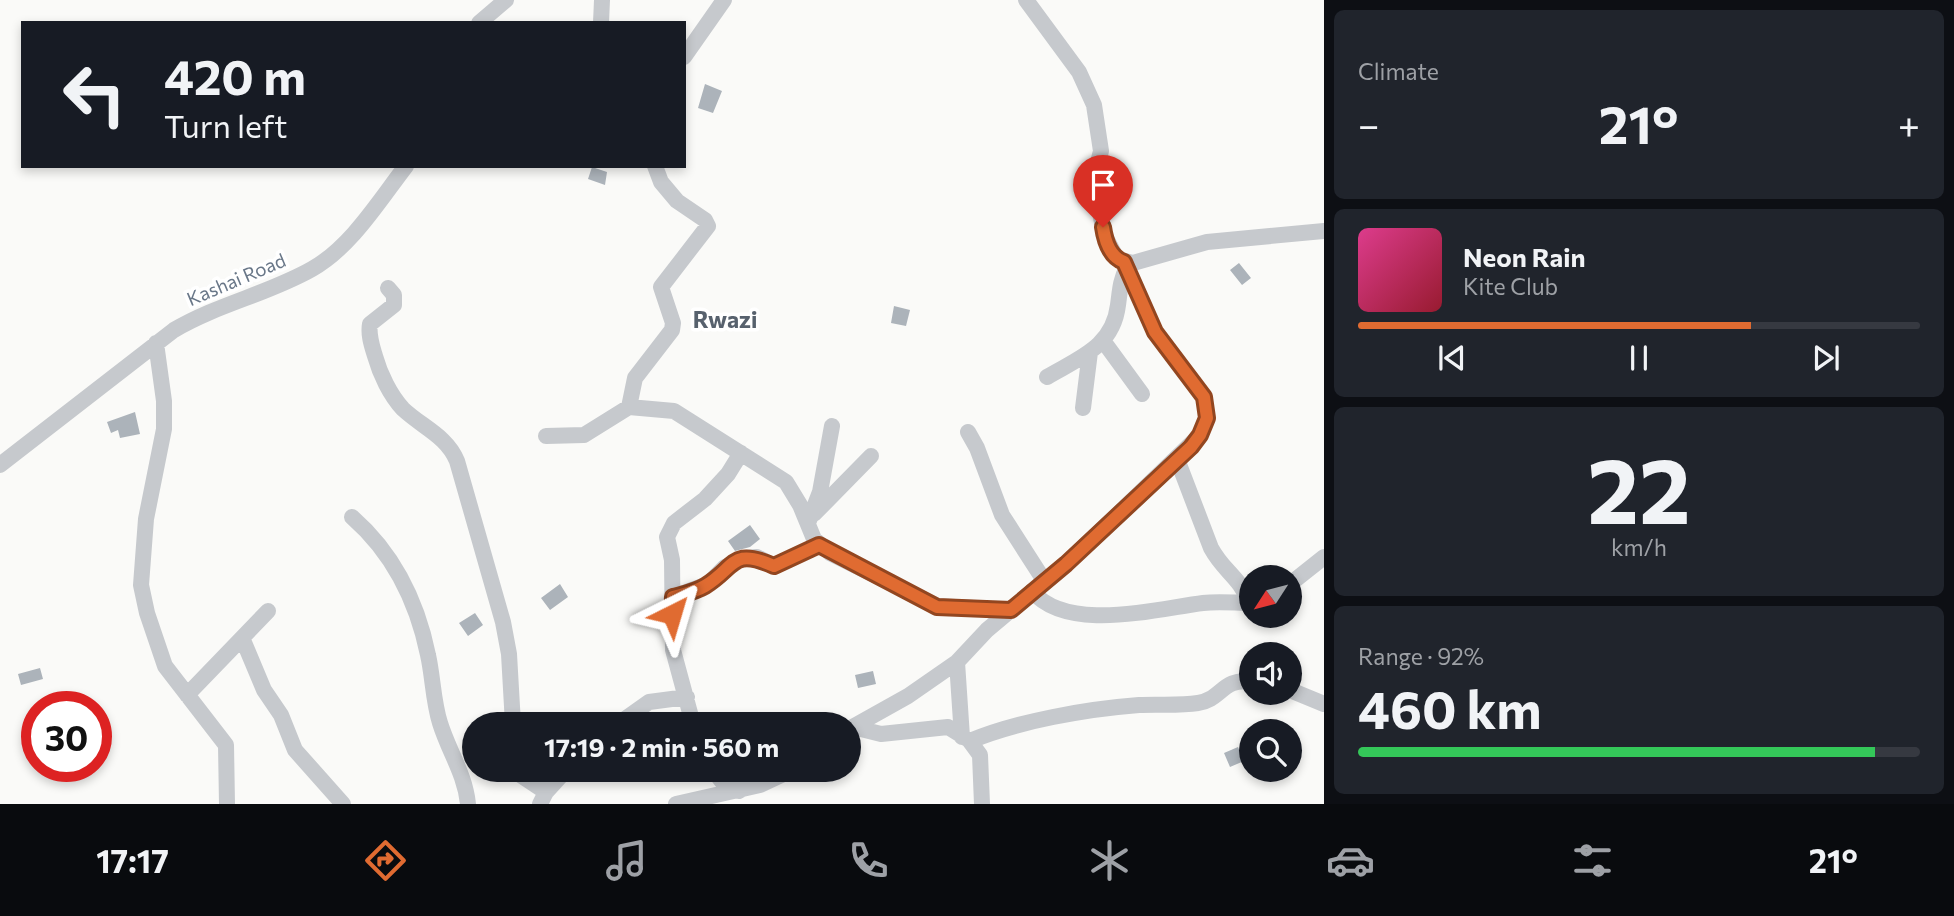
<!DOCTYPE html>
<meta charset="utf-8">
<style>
:root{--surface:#171b24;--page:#20242c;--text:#f1f3f6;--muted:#9ea1a6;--line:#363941;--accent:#e06b31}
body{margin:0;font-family:Commissioner,sans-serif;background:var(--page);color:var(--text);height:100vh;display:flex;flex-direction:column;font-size:26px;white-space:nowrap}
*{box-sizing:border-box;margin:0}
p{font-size:23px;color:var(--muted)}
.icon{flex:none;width:38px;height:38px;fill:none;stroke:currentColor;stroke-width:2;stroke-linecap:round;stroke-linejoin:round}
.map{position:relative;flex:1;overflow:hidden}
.sheet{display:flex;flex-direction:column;gap:10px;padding:10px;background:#0d0f14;width:630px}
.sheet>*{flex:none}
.guide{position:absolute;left:21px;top:21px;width:665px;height:147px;border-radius:0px;box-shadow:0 4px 10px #0003;background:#171b24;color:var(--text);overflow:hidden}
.needle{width:46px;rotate:234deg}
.buttons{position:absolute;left:1239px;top:565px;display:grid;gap:14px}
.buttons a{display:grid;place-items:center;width:63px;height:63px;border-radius:50%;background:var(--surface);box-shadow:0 4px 10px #0003;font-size:35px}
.speed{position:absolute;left:21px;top:691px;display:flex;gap:14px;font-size:35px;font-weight:700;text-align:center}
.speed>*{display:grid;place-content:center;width:91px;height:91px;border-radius:50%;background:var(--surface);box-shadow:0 4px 10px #0003;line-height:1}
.speed .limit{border:10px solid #d22;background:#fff;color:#111}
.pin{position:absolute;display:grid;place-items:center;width:60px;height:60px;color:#fff;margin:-72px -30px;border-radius:50% 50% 50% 0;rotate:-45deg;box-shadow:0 0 7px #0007}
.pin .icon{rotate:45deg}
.me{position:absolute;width:77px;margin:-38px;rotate:40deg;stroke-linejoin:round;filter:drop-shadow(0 0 5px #0008)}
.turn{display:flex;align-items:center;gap:24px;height:147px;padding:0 28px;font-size:32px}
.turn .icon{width:91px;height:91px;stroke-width:2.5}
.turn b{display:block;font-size:49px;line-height:60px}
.big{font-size:52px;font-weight:700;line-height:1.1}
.sheet .widget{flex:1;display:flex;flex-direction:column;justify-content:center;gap:10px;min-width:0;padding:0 24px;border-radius:10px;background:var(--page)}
.sheet .dial{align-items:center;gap:0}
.dial b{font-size:91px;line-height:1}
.song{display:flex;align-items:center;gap:21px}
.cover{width:84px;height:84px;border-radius:10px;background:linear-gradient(135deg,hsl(330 70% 55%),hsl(350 70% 35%))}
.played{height:7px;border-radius:4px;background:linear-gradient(90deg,var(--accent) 70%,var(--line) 70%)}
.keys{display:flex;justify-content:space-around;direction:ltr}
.heat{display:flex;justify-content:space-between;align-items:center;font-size:38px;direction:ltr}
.charge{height:10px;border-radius:5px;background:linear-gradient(90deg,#34c759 92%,var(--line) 0)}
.trip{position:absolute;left:462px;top:712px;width:399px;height:70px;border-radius:35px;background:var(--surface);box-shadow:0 4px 10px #0003;font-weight:700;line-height:70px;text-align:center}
.dock{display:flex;height:112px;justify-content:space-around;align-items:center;background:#090b0e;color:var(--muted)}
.dock .icon{width:49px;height:49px}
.dock .active{color:var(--accent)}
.dock b{font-size:32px;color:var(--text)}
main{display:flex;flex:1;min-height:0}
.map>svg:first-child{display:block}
</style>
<main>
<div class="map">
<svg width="1324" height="804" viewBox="0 0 1324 804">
<rect width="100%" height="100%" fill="#fafaf8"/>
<!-- building -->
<path fill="#acb3ba" d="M705,84L722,91L713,113L698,108Z
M592,167L607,172L605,185L588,179Z
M1239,263L1251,278L1242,285L1230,270Z
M894,306L910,310L906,326L891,323Z
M135,412L140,434L120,438L118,430L111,433L107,422Z
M750,525L760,539L750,547L735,551L728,541Z
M560,584L568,597L550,610L541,598Z
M475,613L483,625L468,636L459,623Z
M40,668L43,679L21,685L18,674Z
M873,671L876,684L858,688L855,675Z
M1238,747L1244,761L1230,767L1224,753Z"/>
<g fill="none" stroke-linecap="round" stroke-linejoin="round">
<!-- minor -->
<path stroke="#c6c9cd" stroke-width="16" d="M1026,0L1079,72L1094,105L1101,151L1093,181L1105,236L1117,259L1133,263L1207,242L1324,231
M479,23L506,0
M601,23L602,0
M684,57L724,0
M388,288L394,295V305L370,324C368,335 372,346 375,356C380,374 390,395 403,409C422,427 447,436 457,461L503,622L509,654L513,724
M1104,342L1142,394
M156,343L164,401V429L146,519L141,585L147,613L165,666L226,745L227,804
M1047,377C1079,358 1113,347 1118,305C1120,291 1120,281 1127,267
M629,407L635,378L672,330L673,323L661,287L708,226L705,220L677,201L661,182L655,166
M1083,408L1090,352
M968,432L977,448L1002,515L1045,582
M546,436L584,435L629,407L674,411L786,482L800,505L814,539L830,553L937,606L1011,610
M1177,459L1211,548C1224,572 1238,575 1250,603
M0,465L174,330C218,304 268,294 312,269C351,247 379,201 406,166
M814,514L871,456
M352,517C393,553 417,601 428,655C433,677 433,701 440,723C449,752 465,774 468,804
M808,523L820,492L832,426
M1290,584L1324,557
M1032,591C1067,633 1155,609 1203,603C1219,601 1235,603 1251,603
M673,597L708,584L725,567L744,558L757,557L774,566L819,545
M243,640L264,690L281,715L295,750L343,804
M957,662L962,737
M1290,690L1324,704
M187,695L268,611
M618,724L649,702L687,697
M693,724L673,650L672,560L667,537L674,523L705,499L728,474L741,453
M849,729L908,696L957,662L987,630L1066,564L1200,435L1207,418L1204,397L1155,332L1124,262
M849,729H861L881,734L948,727L969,740L980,755L982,804
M970,741C1018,721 1087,709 1139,705C1158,704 1179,706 1198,703C1221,700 1223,677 1251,682
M513,770L546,792
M713,770L724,784L739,791
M540,804L546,792L566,770
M676,804L760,785L792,770"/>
</g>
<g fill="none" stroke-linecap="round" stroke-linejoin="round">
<defs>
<path id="route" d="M672,614L673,597C684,594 695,592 705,586C736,567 731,547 774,566L819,545L937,607L1011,610L1066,564L1191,447L1200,435L1207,418L1204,397L1155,332L1124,262C1110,257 1105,241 1103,227"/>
</defs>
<!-- route casing -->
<use href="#route" stroke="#924620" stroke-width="18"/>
<!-- route -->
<use href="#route" stroke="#e06b31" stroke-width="12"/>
</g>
<g text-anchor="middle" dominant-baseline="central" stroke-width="7" stroke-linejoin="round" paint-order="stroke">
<!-- street labels -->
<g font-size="19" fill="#697788" stroke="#fff">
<text transform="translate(236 279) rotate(-23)">Kashai Road</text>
</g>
<!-- quarter labels -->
<g font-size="23" font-weight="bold" fill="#57616d" stroke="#fff">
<text x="725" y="319">Rwazi</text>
</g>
</g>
</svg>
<div class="buttons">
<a><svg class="needle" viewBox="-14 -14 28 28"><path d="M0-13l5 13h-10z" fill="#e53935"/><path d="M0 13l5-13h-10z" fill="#9ea1a6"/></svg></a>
<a><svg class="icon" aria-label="sound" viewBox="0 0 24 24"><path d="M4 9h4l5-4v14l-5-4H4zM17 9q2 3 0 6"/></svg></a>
<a><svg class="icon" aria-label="search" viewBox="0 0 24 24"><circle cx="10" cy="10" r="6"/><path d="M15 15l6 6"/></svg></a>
</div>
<div class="speed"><div class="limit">30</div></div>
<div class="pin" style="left:1103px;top:227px;background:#d93025"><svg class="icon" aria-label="arrive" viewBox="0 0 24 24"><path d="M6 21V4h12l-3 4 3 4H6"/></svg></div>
<svg class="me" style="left:672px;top:614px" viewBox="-20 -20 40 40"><path d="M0-17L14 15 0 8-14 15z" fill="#e06b31" stroke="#fff" stroke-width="4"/></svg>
<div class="trip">17:19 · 2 min · 560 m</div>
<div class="guide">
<div class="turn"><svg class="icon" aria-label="left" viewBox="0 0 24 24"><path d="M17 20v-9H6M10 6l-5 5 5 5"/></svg><div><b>420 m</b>Turn left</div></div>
</div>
</div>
<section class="sheet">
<div class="widget"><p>Climate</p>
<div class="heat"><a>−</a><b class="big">21°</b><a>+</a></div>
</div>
<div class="widget">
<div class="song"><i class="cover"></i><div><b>Neon Rain</b><p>Kite Club</p></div></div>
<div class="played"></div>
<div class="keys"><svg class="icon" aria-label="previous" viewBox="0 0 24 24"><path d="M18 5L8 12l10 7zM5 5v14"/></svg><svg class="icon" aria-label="pause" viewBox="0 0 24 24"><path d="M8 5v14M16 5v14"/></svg><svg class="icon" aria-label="next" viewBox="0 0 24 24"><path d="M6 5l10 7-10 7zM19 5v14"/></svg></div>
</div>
<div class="widget dial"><b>22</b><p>km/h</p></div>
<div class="widget"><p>Range · 92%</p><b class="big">460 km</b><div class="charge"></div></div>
</section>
</main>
<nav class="dock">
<b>17:17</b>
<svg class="icon active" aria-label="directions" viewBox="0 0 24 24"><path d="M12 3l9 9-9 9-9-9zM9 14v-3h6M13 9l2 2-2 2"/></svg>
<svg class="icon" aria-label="music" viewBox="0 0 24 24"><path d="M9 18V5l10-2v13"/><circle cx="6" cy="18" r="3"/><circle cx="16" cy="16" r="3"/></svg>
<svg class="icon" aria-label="phone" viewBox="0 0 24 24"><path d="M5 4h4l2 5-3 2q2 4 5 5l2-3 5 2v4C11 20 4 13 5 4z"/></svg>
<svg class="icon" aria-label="climate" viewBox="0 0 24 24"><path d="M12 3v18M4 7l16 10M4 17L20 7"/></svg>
<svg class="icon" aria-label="car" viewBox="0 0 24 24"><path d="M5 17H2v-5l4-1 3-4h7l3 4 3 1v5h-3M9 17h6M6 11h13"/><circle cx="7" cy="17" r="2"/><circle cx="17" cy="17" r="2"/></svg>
<svg class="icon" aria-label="filters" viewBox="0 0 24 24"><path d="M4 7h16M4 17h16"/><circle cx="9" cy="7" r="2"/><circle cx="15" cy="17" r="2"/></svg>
<b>21°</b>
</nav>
